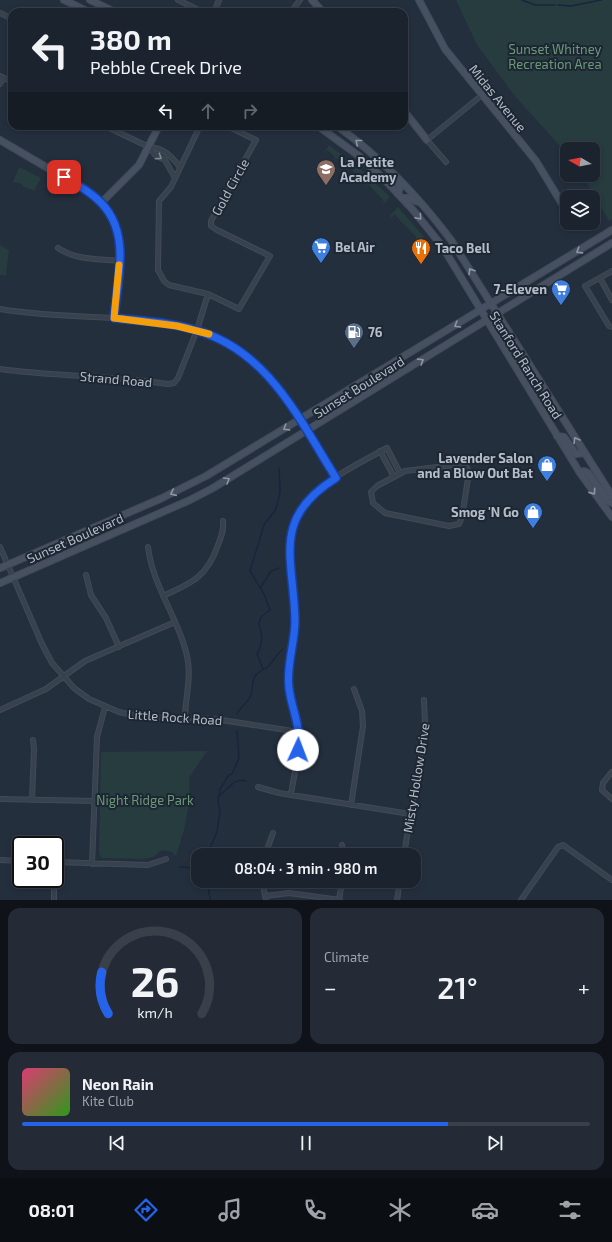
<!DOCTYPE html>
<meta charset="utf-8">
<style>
:root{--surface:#1b232e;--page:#242b36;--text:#f1f3f6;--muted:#a0a4aa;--line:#39404a;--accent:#2563eb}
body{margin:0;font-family:"Exo 2",sans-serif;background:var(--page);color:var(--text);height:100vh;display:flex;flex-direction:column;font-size:15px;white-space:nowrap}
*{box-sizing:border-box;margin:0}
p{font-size:13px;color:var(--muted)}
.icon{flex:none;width:22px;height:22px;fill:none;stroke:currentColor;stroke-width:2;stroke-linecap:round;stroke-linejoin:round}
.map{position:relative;height:900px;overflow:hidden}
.side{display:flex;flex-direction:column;gap:8px;padding:8px;background:#0f1319;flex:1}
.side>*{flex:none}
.top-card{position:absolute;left:8px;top:8px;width:400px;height:122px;border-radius:12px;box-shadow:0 2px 6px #0003,0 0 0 1px var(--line);background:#1b232e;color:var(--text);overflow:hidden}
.needle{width:26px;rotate:279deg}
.buttons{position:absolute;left:560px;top:142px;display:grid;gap:8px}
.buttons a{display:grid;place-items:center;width:40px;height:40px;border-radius:8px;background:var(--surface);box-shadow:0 2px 6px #0003,0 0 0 1px var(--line);font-size:20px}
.speed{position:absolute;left:12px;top:836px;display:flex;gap:8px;font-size:20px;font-weight:700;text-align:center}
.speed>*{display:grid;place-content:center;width:52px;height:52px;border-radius:50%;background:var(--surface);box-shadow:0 2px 6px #0003,0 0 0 1px var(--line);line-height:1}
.speed .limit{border:2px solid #111;border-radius:6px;background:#fff;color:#111}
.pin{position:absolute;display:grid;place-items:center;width:34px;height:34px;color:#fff;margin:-17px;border-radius:8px;box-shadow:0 2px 6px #0006}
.me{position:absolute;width:44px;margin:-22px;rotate:2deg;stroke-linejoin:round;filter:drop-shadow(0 0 3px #0008)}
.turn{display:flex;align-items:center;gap:14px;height:84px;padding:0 16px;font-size:18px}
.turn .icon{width:52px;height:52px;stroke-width:2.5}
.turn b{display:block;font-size:28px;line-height:34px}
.lanes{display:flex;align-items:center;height:38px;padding:0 16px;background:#0003;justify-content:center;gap:20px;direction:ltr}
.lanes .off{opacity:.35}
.big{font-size:30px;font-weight:600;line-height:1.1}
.side .tile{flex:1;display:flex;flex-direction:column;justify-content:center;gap:6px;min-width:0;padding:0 14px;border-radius:12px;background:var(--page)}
.side .dial{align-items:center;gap:0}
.dial svg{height:104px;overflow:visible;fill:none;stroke:var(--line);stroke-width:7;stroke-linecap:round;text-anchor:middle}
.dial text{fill:var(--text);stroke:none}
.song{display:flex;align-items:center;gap:12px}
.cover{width:48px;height:48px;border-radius:6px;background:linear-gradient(135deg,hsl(340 70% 55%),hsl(110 70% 35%))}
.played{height:4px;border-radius:2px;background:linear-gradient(90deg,var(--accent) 75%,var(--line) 75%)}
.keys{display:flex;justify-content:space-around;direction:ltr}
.heat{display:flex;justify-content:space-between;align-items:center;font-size:22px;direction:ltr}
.side .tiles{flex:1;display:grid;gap:8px;grid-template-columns:1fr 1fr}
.tile:last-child{grid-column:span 2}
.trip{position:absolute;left:191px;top:848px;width:230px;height:40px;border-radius:12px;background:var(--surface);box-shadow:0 2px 6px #0003,0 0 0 1px var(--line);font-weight:600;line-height:40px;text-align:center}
.dock{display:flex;height:64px;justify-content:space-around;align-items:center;background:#0b0e12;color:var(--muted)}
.dock .icon{width:28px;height:28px}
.dock .on{color:var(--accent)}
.dock b{font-size:18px;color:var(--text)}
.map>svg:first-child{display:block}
</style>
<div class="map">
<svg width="612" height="900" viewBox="0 0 612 900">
<rect width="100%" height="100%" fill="#242f3e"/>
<!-- green -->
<path fill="#263c3f" d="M456,0H612V219L609,221L582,175H593V149H567V154L514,95L477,45Z
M329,145L366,174L359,181L361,178L355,172L352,175L354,171L346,165L343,168L345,164L337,158L333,160L335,157L327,150L324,153Z
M19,167L41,178L34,191L22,186V184L13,182Z
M371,179L390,197L382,205L384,201L368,184L364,186Z
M398,207L424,237L416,242V237L394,214L392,218L390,216Z
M0,245L9,250L6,275H0Z
M207,751L189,778L190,798L184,830L176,856L172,852L162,850L153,857L145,859L101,858L99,853L101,752Z"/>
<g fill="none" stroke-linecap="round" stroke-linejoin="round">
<!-- stream -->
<path stroke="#17263c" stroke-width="1.5" d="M522,0L535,5H555
M558,5L571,6L601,0
M261,587L271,571L279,568
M263,669L257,654C263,644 263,635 259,624L261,617L270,610L264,594L250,571L264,525L276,509L280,492L279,468
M237,714C240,708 245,704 249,699C254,692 251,685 254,678C257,671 264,670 269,666C274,660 277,654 283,649
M220,795C228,789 235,777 246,781
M207,855L217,832L220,811L218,801L220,789L229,775L232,774L239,758L237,731
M179,867L198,868
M208,881L210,900"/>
<defs>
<path id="street" d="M178,0L203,12
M214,12L219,0
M291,12L300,0
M0,13L12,19
M0,76L12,82
M0,84L3,78
M105,126L149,147
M200,126L171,187L159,201L158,270L164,281L169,285L208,294L239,309L270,256L217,230L211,226V221L256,140L227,126
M446,162L427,140L482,95
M175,178L165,160L155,155L149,147C164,148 171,156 180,167
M58,248C75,260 99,259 120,261
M612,271L585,286L609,326L612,327
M600,278L612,300
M0,309C92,326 203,300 272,379C297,407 316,446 336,478
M0,369C56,377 112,375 168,384L174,383L178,378L197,330L208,294
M380,451L394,477
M462,464L466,466L469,472L462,517L459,524L449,526L385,513L373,503L371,492L377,486L405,471Z
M0,547L42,644L52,663L74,688L89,699L119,712L142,717L215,719L299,732
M148,547C153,588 179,618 187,656C192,677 185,698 185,719
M86,575L91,595L106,618L119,647
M163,596C192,583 207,577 218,545C221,537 224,530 223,521
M0,710L46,689L85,661L175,622
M612,772L603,783L602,790L612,799
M258,787L279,793L410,814
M291,795C294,773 301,749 299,726C297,710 288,696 288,679C288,660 295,641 295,622C295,584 280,547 300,512C316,483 358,464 387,448L400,473
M0,799L94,801
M32,800L34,749L33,740
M351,805L363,726L362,711L354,689
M342,845L344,855
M265,855L273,833
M404,855L425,724L424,700
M0,860L21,861
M55,862L148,865L166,859
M92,864L97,737L105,707
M262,881L266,900
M265,896L289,893L340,900
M54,900V879
M339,900L342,881
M397,900L400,881
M521,900L558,847L563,845L612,880"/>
<path id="secondary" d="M64,0L89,12
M90,0L115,12
M312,0L323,12
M419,0L445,49L536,161L564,207
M404,111L427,140
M318,126L359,156L386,181L413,210L442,246L580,473L612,517
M337,126C382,158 418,196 451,240L612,496
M0,140L87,191C133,224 119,269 114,318
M395,176L400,187L398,194
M403,198H408L421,203
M101,203L139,165L159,126
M557,436L564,437L576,454L584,453
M580,473L584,471L588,473L608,501L612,503
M0,568L160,499L206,476L612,230
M0,583L190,500L213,488L612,243"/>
</defs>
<!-- street casing -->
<use href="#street" stroke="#414a57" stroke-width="6"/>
<!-- secondary casing -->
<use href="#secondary" stroke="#414a57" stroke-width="8"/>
<!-- street -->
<use href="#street" stroke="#38414e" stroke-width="4"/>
<!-- secondary -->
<use href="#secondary" stroke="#465061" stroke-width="6"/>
</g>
<!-- one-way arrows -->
<defs><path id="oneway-chevron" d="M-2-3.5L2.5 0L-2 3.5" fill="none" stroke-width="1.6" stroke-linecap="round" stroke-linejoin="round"/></defs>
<g stroke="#8e96a5">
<use href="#oneway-chevron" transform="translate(358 142) rotate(-141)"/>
<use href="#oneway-chevron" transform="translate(419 217) rotate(50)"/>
<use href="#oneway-chevron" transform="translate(579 251) rotate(148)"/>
<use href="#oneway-chevron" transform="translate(471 271) rotate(-122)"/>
<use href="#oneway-chevron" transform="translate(457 325) rotate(150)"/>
<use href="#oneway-chevron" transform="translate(421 361) rotate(-32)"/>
<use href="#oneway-chevron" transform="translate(286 428) rotate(148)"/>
<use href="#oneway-chevron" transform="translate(576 440) rotate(-121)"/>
<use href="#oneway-chevron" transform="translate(227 480) rotate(-30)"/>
<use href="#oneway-chevron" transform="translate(593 492) rotate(55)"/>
<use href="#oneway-chevron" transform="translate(173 493) rotate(156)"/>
</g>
<use stroke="#7c8592" href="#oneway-chevron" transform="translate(159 157) rotate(34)"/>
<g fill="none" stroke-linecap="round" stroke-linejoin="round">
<defs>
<path id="route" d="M64,177C75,184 88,190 97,199C132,229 118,278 114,318C141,321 169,322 195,330C268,350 299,419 336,478C270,519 294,559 295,621C295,643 286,665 289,688C292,712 301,723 298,750"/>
</defs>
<!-- route casing -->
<use href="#route" stroke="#184099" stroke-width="10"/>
<!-- route -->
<use href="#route" stroke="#2563eb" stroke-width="7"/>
<!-- slow -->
<path stroke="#f59e0b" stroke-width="7" d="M119,265L114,318L177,326L209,334"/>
</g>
<!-- icons -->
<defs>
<symbol id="school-pin" viewBox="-11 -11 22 30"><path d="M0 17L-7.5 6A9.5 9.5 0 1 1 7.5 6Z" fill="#8d6e63" stroke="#1d2633"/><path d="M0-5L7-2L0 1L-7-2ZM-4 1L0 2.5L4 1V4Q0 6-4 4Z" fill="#fff"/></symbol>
<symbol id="supermarket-pin" viewBox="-11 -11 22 30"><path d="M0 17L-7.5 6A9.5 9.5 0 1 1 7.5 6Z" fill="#3f7fe0" stroke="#1d2633"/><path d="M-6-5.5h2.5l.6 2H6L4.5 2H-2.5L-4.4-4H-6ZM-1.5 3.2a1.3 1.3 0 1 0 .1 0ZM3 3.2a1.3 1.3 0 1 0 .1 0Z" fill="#fff"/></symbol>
<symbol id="restaurant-pin" viewBox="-11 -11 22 30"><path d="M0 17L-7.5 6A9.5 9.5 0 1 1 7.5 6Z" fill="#e8710a" stroke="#1d2633"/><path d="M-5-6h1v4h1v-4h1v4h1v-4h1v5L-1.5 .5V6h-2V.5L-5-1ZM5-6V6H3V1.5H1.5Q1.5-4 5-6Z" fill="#fff"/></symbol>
<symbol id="fuel-pin" viewBox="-11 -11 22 30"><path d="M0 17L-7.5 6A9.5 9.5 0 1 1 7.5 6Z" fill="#5c6f8a" stroke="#1d2633"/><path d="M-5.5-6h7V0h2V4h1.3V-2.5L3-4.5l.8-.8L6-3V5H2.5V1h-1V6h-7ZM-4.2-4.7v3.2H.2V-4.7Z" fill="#fff"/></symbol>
<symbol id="shop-pin" viewBox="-11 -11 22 30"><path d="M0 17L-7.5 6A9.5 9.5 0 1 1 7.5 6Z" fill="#3f7fe0" stroke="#1d2633"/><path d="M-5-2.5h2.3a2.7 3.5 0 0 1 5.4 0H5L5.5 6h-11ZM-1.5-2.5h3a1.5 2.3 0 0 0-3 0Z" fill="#fff"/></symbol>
</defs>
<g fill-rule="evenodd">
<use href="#school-pin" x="315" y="158" width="22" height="30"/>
<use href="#supermarket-pin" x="310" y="236" width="22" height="30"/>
<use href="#restaurant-pin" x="410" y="237" width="22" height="30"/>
<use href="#supermarket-pin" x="550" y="278" width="22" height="30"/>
<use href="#fuel-pin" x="343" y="321" width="22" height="30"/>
<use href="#shop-pin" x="536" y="454" width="22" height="30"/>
<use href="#shop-pin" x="522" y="501" width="22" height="30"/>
</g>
<g text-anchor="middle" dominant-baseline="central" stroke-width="4" stroke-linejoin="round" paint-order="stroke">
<!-- park labels -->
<g font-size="13" fill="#6b9a76" stroke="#1d2633">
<text x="555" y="49">Sunset Whitney<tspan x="555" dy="15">Recreation Area</tspan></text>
<text x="145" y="800">Night Ridge Park</text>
</g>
<!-- street labels -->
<g font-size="13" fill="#b4bcc9" stroke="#1d2633">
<text transform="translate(498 98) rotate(51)">Midas Avenue</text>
<text transform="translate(230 187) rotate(-61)">Gold Circle</text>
<text transform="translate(526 365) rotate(58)">Stanford Ranch Road</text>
<text transform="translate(116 379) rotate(5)">Strand Road</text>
<text transform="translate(359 387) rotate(-32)">Sunset Boulevard</text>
<text transform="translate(75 538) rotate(-24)">Sunset Boulevard</text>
<text transform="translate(175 717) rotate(4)">Little Rock Road</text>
<text transform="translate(416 778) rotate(-81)">Misty Hollow Drive</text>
</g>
<!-- poi labels -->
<g font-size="13" font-weight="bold" fill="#b4bcc9" stroke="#1d2633" text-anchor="start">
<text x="340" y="162">La Petite<tspan x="340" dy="15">Academy</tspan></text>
<text x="335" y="247">Bel Air</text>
<text x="435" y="248">Taco Bell</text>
<text x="547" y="289" text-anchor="end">7-Eleven</text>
<text x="368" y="332">76</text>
<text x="533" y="458" text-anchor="end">Lavender Salon<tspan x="533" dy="15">and a Blow Out Bat</tspan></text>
<text x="519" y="512" text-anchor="end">Smog 'N Go</text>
</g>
</g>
</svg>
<div class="buttons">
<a><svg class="needle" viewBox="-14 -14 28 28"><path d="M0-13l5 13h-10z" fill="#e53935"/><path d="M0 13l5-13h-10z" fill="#a0a4aa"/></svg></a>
<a><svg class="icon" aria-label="layers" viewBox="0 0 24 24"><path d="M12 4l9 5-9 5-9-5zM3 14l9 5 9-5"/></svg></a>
</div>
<div class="speed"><div class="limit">30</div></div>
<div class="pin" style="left:64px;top:177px;background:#d93025"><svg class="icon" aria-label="arrive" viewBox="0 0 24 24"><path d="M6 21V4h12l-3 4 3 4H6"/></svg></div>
<svg class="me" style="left:298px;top:750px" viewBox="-20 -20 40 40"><circle r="19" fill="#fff"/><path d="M0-13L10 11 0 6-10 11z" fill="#2563eb"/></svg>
<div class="trip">08:04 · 3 min · 980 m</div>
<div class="top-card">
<div class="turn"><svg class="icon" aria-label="left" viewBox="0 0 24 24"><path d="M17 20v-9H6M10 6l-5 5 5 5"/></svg><div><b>380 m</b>Pebble Creek Drive</div></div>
<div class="lanes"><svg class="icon" aria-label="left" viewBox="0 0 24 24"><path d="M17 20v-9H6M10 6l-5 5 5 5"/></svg><svg class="icon off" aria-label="ahead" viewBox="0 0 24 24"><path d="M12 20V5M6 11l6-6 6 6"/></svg><svg class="icon off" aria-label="right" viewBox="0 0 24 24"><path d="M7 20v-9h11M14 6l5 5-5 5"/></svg></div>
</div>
</div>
<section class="side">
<div class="tiles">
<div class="tile dial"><svg viewBox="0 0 100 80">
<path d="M14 69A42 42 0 1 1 86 69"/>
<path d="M14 69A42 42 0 0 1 9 37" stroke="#2563eb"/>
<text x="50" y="56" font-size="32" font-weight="700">26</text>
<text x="50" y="72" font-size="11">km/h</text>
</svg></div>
<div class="tile"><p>Climate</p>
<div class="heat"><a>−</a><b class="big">21°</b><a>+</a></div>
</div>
<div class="tile">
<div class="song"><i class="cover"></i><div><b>Neon Rain</b><p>Kite Club</p></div></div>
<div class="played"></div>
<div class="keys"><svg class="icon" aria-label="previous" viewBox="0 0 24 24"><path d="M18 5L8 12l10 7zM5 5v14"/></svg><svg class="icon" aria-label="pause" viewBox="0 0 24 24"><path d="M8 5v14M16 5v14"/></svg><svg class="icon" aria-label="next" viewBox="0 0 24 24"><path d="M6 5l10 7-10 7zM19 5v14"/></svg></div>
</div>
</div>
</section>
<nav class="dock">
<b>08:01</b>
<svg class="icon on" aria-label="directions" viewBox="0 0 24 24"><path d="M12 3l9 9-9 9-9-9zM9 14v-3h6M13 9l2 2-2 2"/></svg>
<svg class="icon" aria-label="music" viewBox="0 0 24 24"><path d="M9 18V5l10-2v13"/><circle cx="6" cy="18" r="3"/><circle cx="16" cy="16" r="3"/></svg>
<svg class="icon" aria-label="phone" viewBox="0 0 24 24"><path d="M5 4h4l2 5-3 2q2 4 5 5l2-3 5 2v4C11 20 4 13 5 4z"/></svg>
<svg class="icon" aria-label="climate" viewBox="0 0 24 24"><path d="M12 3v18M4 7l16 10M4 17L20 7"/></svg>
<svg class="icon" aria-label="car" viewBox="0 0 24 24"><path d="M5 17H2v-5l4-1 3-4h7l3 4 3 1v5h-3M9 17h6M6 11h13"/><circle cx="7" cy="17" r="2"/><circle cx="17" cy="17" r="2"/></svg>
<svg class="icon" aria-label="filters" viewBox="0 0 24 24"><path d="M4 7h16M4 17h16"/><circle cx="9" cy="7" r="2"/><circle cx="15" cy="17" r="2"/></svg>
</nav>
